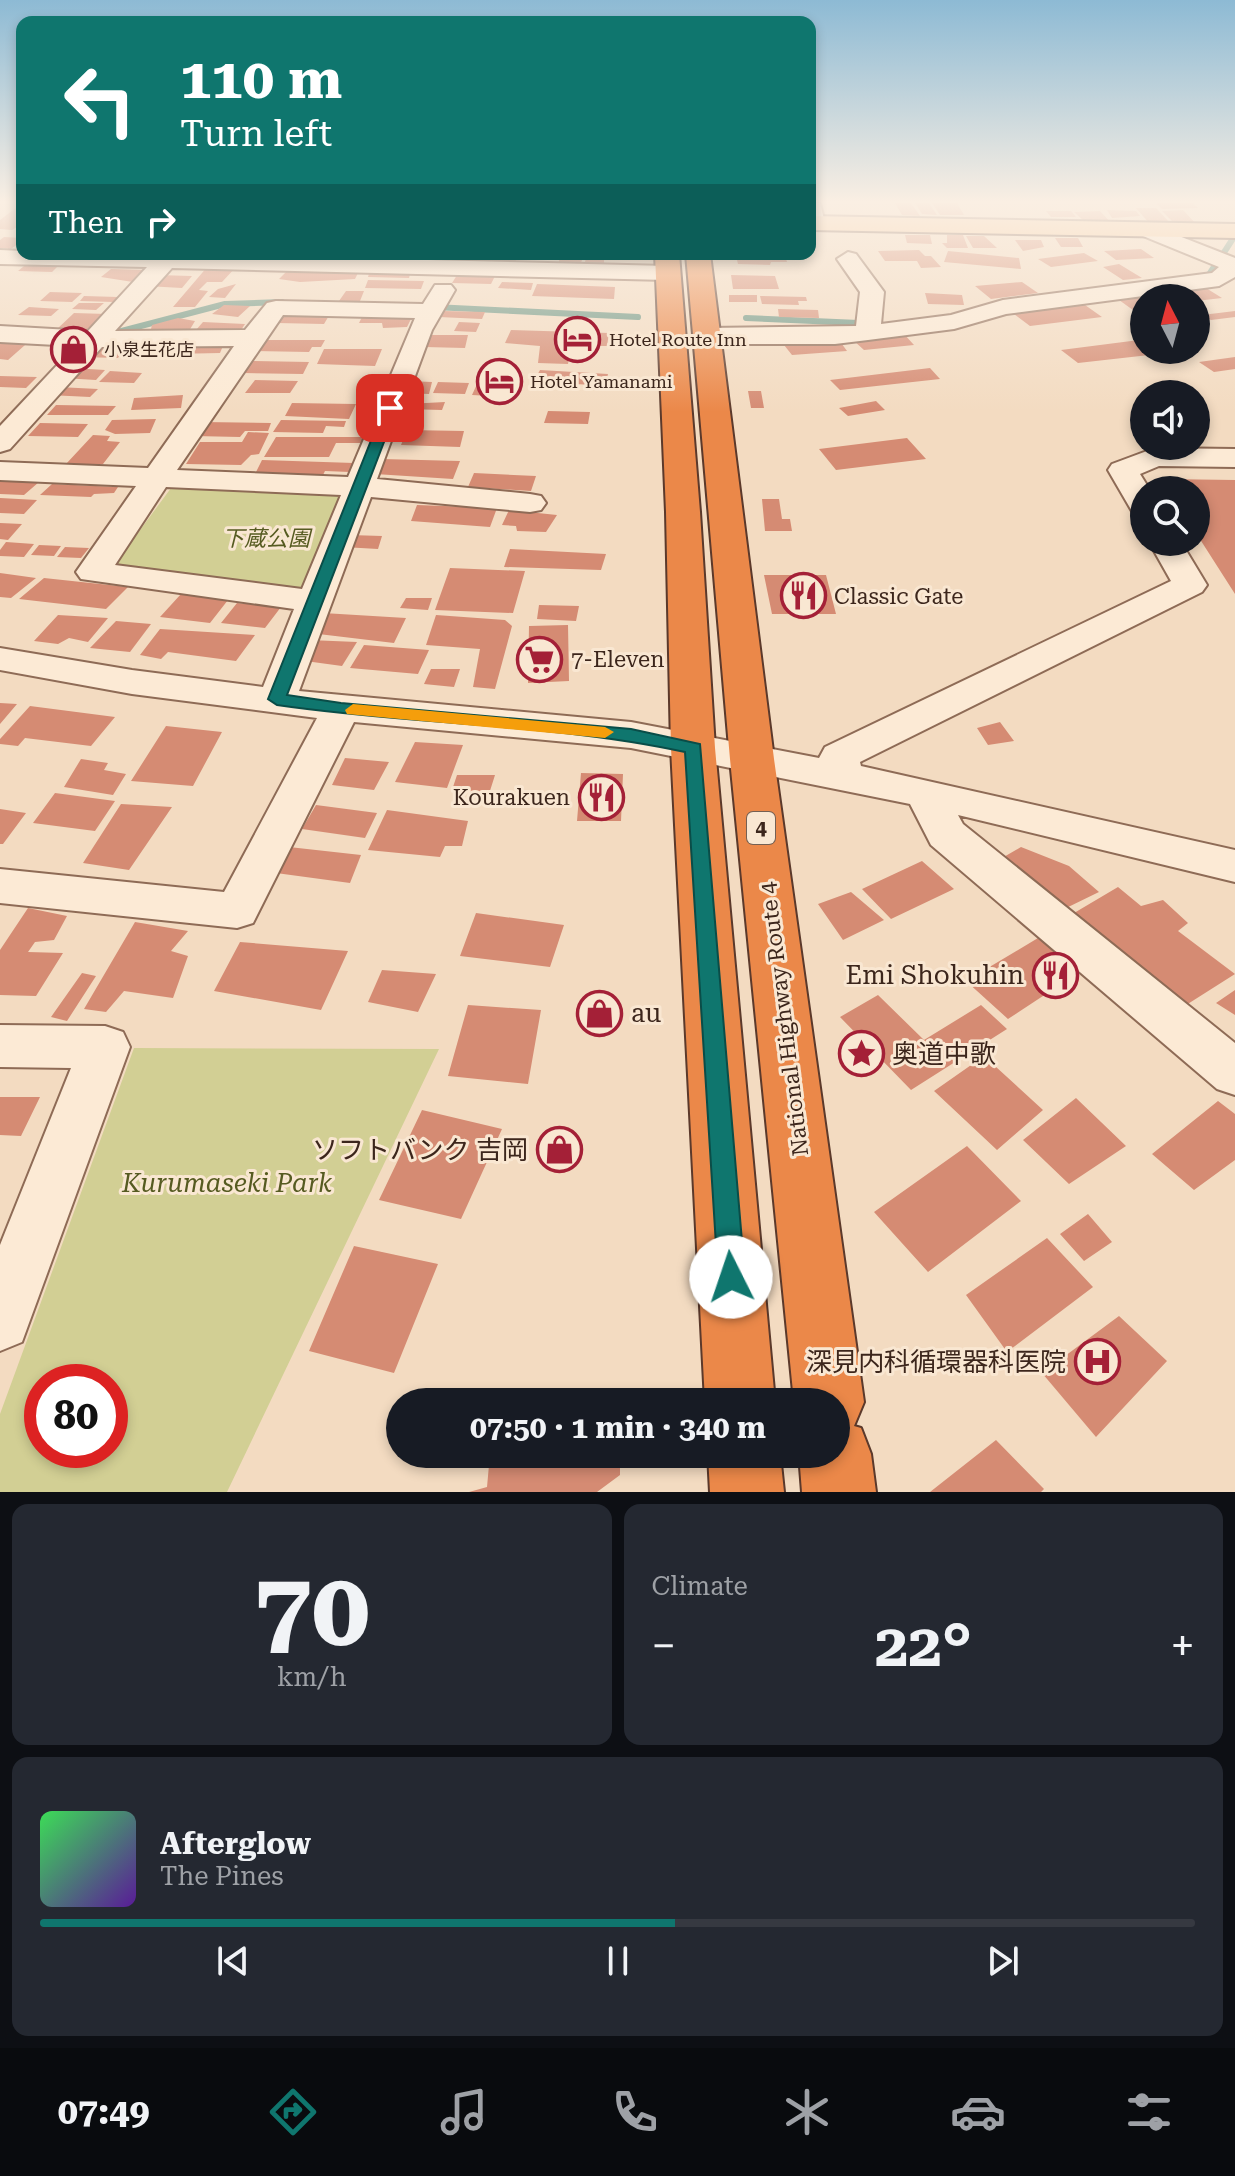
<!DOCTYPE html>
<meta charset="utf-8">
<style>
:root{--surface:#171b24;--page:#242831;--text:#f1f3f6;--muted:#9ea1a6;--line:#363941;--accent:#0f766e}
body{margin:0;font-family:"Roboto Serif","Noto Sans JP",serif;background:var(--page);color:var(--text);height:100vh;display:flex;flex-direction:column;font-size:30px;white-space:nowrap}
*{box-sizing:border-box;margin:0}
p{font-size:26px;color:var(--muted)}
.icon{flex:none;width:44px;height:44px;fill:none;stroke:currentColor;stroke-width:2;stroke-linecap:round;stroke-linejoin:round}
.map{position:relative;height:1492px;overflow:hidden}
.drawer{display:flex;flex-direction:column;gap:12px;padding:12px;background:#0d0f14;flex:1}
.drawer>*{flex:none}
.hud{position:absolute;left:16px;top:16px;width:800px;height:244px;border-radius:16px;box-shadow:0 4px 12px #0003;background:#0f766e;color:#fff;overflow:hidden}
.needle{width:52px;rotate:354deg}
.buttons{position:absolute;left:1130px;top:284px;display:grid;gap:16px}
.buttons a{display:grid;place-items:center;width:80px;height:80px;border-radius:50%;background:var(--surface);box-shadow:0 4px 12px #0003;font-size:40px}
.speed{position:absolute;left:24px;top:1364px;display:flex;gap:16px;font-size:40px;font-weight:700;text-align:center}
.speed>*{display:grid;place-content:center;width:104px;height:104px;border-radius:50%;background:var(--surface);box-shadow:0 4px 12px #0003;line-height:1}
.speed .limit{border:12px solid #d22;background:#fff;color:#111}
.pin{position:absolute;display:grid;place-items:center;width:68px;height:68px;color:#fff;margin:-34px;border-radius:16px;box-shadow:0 4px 12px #0006}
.me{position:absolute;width:88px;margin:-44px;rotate:356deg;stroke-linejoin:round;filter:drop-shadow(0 0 6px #0008)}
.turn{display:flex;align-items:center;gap:28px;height:168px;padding:0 32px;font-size:36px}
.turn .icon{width:104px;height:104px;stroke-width:2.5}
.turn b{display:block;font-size:56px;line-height:68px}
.then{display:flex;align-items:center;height:76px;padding:0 32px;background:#0003;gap:16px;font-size:30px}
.big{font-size:60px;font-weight:700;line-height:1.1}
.drawer .tile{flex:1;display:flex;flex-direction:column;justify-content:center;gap:12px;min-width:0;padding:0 28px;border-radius:16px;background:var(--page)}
.drawer .dial{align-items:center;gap:0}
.dial b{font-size:104px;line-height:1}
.song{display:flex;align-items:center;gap:24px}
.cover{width:96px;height:96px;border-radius:12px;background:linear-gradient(135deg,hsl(130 70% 55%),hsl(270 70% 35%))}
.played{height:8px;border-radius:4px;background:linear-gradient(90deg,var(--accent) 55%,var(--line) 55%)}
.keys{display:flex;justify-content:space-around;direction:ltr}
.heat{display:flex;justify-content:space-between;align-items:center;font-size:44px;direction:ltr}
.drawer .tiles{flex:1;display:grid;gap:12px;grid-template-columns:1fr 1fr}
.tile:last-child{grid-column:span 2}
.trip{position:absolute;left:386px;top:1388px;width:464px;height:80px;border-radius:40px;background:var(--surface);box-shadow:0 4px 12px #0003;font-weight:700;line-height:80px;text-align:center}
.menu{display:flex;height:128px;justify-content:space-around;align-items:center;background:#090b0e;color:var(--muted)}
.menu .icon{width:56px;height:56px}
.menu .on{color:var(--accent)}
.menu b{font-size:36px;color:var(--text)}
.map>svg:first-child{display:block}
</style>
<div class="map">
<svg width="1235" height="1492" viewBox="0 0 1235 1492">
<rect width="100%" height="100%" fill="#f3dbc1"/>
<!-- green -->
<path fill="#d2cf94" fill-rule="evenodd" d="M174,484L351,491L304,593L112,568Z
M134,1048L439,1049L227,1492H0V1414ZM42,1382H110V1450H42Z"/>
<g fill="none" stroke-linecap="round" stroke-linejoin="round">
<!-- stream -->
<path stroke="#6a9482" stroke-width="6" d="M1223,254L1234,237
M1199,277L1208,276L1215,265
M434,307L638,317
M746,318L859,323
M110,334L225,304L282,302"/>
</g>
<!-- building -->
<path fill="#d58b73" d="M895,203H911L920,216L902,215Z
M915,203H929L937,215L922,214Z
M932,203H957L964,215H940Z
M1156,203H1193L1198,208L1162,209Z
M17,207H22V224L12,230L0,229V220Z
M1136,208H1156L1170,223H1149Z
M1107,210L1136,211L1140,216L1112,218Z
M1183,210L1196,224H1175L1162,211Z
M1046,211H1071L1076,217H1051Z
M1100,211L1111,223L1085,222L1074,212Z
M905,235H930L932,244L907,243Z
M947,235H963L968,248H947L942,243H947Z
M966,236H984L997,248H973Z
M4,237L22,238V241L11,249L0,248V240Z
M1055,238H1078L1083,247H1061Z
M1015,240H1041L1044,247L1023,251Z
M1141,249L1154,258L1116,260L1104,251Z
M919,250L925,256H931L941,267L921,268L917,261H885L878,251Z
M948,251L1019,258L1021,269L944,262Z
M1084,253L1098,261L1051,267L1038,259Z
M486,254H518L515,263L483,262Z
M564,254H584L580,266H558L560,256Z
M587,254H604V263L585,262Z
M785,255L787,262H771L770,265L738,264L736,256Z
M29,262L59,265L52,272L18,271Z
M1119,264L1142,278L1123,280L1103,267Z
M208,266L236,267L222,282H207L199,290L208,291L195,307H173Z
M290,268L359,271L355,279L300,282L279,279Z
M111,269L146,270L133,282L101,277Z
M370,270L411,271L409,278L368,277Z
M459,272H497L491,284L452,283Z
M158,275L192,276L182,288L146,286Z
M731,275L775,276L779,289H733Z
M368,280L424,281L421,289L365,288Z
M502,282L533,283L531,290L498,288Z
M1022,282L1038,293L991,299L975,286Z
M236,284L225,298L209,297L218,289Z
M537,284L615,287L614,299L532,296Z
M1206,288L1222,298L1196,301V298H1175L1169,294Z
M346,291H364L360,301H339Z
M50,292L82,293L72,302L40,301Z
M925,293L962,295L964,305L928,304Z
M729,295H757V302H729Z
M84,296L118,297L114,302L80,301Z
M760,296L806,297L807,301H798L799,305L762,304Z
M1144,297V309L1133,310L1119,300Z
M79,303H104L96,310L72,309Z
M224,305L250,306L238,317L212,314Z
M1085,305L1102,317L1030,326L1014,314Z
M29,307L59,309L51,316L18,315Z
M778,309L818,310L819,318L779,317Z
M443,311L485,312L482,319L439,317Z
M1235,311V317L1211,320L1202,315Z
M74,313L107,314L86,331L56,330Z
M284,313L330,314L324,324L277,323Z
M363,315H383L411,319L407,327L383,328L382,323H359Z
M178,318L195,321L189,331L150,333L152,325Z
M203,322L245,324L241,330H196Z
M459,322L480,323L476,332L454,331Z
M511,330L609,333L607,346H571L568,364L538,363L540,346L505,343Z
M904,334L914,345L864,350L853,340Z
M428,335H468L465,348L425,347Z
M0,337L33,338L8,360L0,359Z
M259,340H325L321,347H312L309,352L253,351Z
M839,340L847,351L792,355L784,345Z
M1139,340L1144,344V350L1158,354L1078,363L1061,350Z
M225,341L220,353L172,354L179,342Z
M93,344L126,345L118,358L81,357Z
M324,349H382L375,366L317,364Z
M1235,357V369L1214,372L1199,362Z
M252,361L309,362L303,374L243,373Z
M72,368L105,370L96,380L62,378Z
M930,368L940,379L840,390L830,380Z
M484,369L518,371L511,387H494L490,396L472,395Z
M540,370L608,374L605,386L534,381Z
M110,371L142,373L134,383L99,382Z
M0,376L37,377L26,388L0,387Z
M255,380L298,381L290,393H245Z
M407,381L432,382L429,394L403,393Z
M438,382L469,383L465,394L433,393Z
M58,387L98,389L90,397L49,395Z
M748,391H761L764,408H751Z
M183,395L181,408L131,410L134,398Z
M876,401L885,410L848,416L839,408Z
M445,402L442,410L405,409L407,404Z
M292,403L356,404L349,419L285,416Z
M56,405L116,406L108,415H47Z
M548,411L590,412L588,424L544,423Z
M156,419L150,433L115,434L105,430L112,420Z
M281,420L346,421L344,427L326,426L323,433L273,432Z
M203,422L271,423L268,431H245L240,437L194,436Z
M40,423L88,424L78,437L28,436Z
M407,430L464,431L460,447L401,445Z
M248,432L269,433L259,454L251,455L241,465L186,464L200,442H242Z
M93,435L110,436L107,441L120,442L103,464H66Z
M276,437H365L361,443H336L329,457H264Z
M907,438L926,459L836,470L819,449Z
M382,459L460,461L453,479L375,474Z
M262,460L354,463L350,472L325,471L323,475L256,472Z
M474,473L536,476L531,491L468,487Z
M1162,479L1235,480V594L1196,533V490H1169Z
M0,480L39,482L24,495L0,494Z
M52,484L118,487L114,493L94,494L91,497L40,495Z
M0,498L37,500L24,514L0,513Z
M762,499H779L782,519H790L792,531H765Z
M417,505L497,508L490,527L411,521Z
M509,510L557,515L546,532L517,531L516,526L502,525Z
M0,523L22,524L8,540L0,539Z
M350,535L382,536L378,549L343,547Z
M6,542L34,544L24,557L0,556V550Z
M39,545L61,546L54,556L31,555Z
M65,547L89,548L81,558L57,557Z
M510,549L606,554L601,570L504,567Z
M450,568L525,571L513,613L435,610Z
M0,573L36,578L11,598L0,597Z
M764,575H826L836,614H772Z
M44,578L128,587L106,609L19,599Z
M181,594L228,600L210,623L160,617Z
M406,598H432L428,610L400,608Z
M237,603L281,607L265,628L221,623Z
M539,605L579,606L576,621L537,619Z
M323,613L406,618L394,643L310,633Z
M58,615L108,618L88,642L69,638L58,644L34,641Z
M436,615L505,620L512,626L495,689L473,687L480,649L426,645Z
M116,621L151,624L130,652L90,648Z
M568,625L569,681L528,683L529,626Z
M160,629L255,635L236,661L168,652L161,659L140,655Z
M309,640L357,642L342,666L298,660Z
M364,645L429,650L418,674L350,668Z
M431,669H460L454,687L424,684Z
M0,703L17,704L0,724Z
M30,706L115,717L91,746L25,738L18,746L0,744V739Z
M1000,722L1014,741L988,745L977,728Z
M166,726L222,732L193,786L131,781Z
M415,742L463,745L447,788L395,782Z
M345,758L389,762L374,790L332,785Z
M81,759L108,763L104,770L126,774L113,795L64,787Z
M581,773L623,774L621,821H577Z
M457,775H495L489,794L452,790Z
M55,793L115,801L95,831L33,823Z
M121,804L172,807L129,870L83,863Z
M316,805L377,813L365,838L302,829Z
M0,809L26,813L3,844H0Z
M387,810L468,821L462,846H445L440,857L368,850Z
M289,847L361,855L350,883L276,873Z
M1021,847L1069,866L1099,892L1060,911L1002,858Z
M922,861L954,889L891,919L862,889Z
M1118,887L1141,906L1163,900L1188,923L1178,931L1235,974L1183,1007L1069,916Z
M851,892L884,920L843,940L818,904Z
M28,908L67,916L54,940L35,942L28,952L63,953L36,996L0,995V950Z
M476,913L564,925L550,967L460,956Z
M135,922L188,931L171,951L188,956L173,998L124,991L106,1012L84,1009Z
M1043,935L1084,969L1008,1019L966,981Z
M240,942L348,951L321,1010L214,991Z
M382,970L436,974L418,1012L368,1002Z
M82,973L96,976L67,1021L51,1017Z
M1235,990V1015L1216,1003Z
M878,995L924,1040L981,1005L1007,1029L911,1090L840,1017Z
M468,1005L541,1010L528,1084L448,1076Z
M984,1056L1043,1110L997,1150L934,1091Z
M0,1097H40L21,1136L0,1135Z
M1076,1098L1126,1146L1069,1184L1023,1140Z
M1218,1101L1235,1114V1160L1194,1190L1152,1154Z
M422,1110L502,1129L461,1219L379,1200Z
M967,1146L1021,1201L928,1272L874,1212Z
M1088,1214L1112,1242L1084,1261L1060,1234Z
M1047,1238L1093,1287L1007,1352L966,1295Z
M354,1246L438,1264L394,1373L309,1351Z
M1119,1316L1167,1361L1096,1437L1042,1373Z
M996,1440L1044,1489L1041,1492H930Z
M490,1454H620V1475L597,1492H469L487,1487Z"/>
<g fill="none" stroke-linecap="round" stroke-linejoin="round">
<defs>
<path id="minor" d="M810,203H820L825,223L821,227L810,228Z
M1151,225L1235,258V277L1219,286L1006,314L954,329L868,340L835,344H708L699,341L695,336L699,331L708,328L856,326L860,292L837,259L848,252L856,254L884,292L881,324L951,315L1003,300L1212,273L1219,267L1143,236L1140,231Z
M0,250L22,251V254H183L667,266L675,268L678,273L675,278L667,280L172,268L115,331L245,330L267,303L276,301L423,304L435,285H451L455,290L432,330L377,479L530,494L541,496L546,503L541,510L530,512L371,497L299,691L631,722L819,758L825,747L1171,581L1149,542H1181L1207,585L1202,592L860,762L861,766L1235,850V882L958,815L963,824L1235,1043V1095L1217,1089L931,845L910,804L631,748L354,722L253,923L237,928L0,903V869L224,892L317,718L132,694L0,670V648L132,670L263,687L294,609L81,579L76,572L136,486L0,480V462L148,468L234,346L102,347L10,449L0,452V426L75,346L0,342V326L88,331L147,267L0,264ZM283,315L415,318L348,477L177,470ZM166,487L341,495L302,589L115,565Z
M1155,448L1235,449V467L1159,466L1140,474L1150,490H1144V515L1133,513L1108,470L1112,464Z
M0,1025L105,1026L123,1032L130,1047L22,1342L0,1351V1245L71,1068L0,1067Z"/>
<path id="major" d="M810,216L1235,224V238L810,230Z"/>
<path id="highway" d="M655,254H679L700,512L715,748L775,1402H705L671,748L666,512Z
M686,254H710L774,759L864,1402L854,1426L861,1428L871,1454L876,1492H802L799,1454H836V1402H794L730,759Z
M708,1454H780L784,1492H710Z"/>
</defs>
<!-- minor casing -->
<use href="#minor" stroke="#8e6b56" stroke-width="4"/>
<!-- major casing -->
<use href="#major" stroke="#5b392b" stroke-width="4"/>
<!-- highway casing -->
<use href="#highway" stroke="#5b392b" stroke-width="4"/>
<!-- minor -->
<use href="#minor" fill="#fcead5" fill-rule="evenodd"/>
<!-- major -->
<use href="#major" fill="#fac995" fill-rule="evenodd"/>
<!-- highway -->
<use href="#highway" fill="#eb8849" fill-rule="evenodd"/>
</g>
<!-- sky -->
<linearGradient id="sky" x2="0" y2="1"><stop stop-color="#8dbad4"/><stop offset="0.49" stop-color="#faefe3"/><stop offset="1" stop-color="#faefe3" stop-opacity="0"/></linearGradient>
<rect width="1235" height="412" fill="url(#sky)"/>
<!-- route -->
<path fill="#0f766e" stroke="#0a4d48" stroke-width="2" d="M390,405L397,408L287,695L341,703L631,729L700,744L745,1277L741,1286L731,1290L722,1286L718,1277L685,752C551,723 412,725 277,705L268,699L384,408Z"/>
<!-- slow -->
<path fill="#f59e0b" d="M353,704L605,727L614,732L605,738L347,714L345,710Z"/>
<!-- icons -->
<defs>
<symbol id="hotel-ring" viewBox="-11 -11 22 22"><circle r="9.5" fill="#f9e7d2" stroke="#a42037" stroke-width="1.5"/><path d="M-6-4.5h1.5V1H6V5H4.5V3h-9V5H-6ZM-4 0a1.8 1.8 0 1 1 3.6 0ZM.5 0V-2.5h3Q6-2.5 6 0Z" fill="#a42037"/></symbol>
<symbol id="shop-ring" viewBox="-11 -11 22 22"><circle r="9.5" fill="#f9e7d2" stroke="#a42037" stroke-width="1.5"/><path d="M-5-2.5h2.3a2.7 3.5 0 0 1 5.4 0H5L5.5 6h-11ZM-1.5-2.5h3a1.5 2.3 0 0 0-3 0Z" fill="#a42037"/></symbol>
<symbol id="restaurant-ring" viewBox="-11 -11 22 22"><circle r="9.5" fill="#f9e7d2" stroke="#a42037" stroke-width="1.5"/><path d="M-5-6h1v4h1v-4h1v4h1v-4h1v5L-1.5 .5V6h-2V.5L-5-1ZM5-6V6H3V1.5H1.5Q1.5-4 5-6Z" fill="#a42037"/></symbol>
<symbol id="supermarket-ring" viewBox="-11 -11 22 22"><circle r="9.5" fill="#f9e7d2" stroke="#a42037" stroke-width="1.5"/><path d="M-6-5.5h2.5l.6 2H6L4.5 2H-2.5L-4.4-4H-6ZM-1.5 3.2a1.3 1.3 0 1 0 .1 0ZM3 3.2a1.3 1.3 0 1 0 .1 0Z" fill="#a42037"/></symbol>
<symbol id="sight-ring" viewBox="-11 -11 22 22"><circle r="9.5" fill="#f9e7d2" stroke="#a42037" stroke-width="1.5"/><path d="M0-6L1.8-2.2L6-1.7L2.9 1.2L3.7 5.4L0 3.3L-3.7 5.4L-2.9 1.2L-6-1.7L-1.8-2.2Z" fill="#a42037"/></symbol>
<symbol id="hospital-ring" viewBox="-11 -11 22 22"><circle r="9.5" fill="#f9e7d2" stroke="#a42037" stroke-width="1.5"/><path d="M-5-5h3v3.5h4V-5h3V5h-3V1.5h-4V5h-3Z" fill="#a42037"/></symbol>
</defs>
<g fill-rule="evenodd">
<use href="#hotel-ring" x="552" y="314" width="51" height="51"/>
<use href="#shop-ring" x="48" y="324" width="51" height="51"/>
<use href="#hotel-ring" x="474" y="356" width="51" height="51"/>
<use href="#restaurant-ring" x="778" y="570" width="51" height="51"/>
<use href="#supermarket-ring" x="514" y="634" width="51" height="51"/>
<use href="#restaurant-ring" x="576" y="772" width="51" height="51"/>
<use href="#restaurant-ring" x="1030" y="950" width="51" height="51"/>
<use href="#shop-ring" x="574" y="988" width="51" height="51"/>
<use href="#sight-ring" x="836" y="1028" width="51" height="51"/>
<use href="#shop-ring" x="534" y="1124" width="51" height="51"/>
<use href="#hospital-ring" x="1072" y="1336" width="51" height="51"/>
</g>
<g text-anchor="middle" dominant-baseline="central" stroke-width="6" stroke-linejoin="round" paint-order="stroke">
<!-- far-poi labels -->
<g font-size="18" fill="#3c261c" stroke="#f9e7d2" text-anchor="start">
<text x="609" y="339">Hotel Route Inn</text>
<text x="104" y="349">小泉生花店</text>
<text x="530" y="381">Hotel Yamanami</text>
</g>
<!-- shield labels -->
<rect fill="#f9e7d2" stroke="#756053" stroke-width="2" x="747" y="812" width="28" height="32" rx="6"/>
<g font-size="20" font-weight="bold" fill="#3c261c">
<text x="761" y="828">4</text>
</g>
<!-- park labels -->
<g font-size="22" font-style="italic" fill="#565b21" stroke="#f9e7d2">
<text x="266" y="538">下蔵公園</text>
</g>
<!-- poi labels -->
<g font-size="22" fill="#3c261c" stroke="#f9e7d2" text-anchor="start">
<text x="834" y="596">Classic Gate</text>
<text x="571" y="659">7-Eleven</text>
<text x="570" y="797" text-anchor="end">Kourakuen</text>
</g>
<!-- street labels -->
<g font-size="22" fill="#3c261c" stroke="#f9e7d2">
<text transform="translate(784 1019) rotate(-97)">National Highway Route 4</text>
</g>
<!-- near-poi labels -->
<g font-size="26" fill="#3c261c" stroke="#f9e7d2" text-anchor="end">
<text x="1024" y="975">Emi Shokuhin</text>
<text x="631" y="1013" text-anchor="start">au</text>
<text x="892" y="1054" text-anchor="start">奥道中歌</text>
<text x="528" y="1150">ソフトバンク 吉岡</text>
<text x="1066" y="1362">深見内科循環器科医院</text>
</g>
<!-- near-park labels -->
<g font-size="26" font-style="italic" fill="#565b21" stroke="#f9e7d2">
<text x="227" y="1183">Kurumaseki Park</text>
</g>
</g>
</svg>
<div class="buttons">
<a><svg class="needle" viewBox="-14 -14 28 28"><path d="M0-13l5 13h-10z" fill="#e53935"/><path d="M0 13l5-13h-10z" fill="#9ea1a6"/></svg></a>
<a><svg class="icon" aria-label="sound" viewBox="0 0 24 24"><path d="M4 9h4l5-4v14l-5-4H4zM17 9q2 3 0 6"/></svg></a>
<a><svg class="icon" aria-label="search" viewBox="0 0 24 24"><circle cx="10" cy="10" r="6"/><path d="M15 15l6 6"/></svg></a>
</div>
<div class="speed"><div class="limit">80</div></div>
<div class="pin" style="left:390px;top:408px;background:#d93025"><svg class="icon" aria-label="arrive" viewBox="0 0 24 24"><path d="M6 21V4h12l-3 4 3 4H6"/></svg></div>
<svg class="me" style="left:731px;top:1277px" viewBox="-20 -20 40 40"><circle r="19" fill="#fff"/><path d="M0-13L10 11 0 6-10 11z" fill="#0f766e"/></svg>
<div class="trip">07:50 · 1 min · 340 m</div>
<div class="hud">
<div class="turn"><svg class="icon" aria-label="left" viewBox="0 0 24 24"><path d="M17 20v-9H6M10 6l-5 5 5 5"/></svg><div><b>110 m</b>Turn left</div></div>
<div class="then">Then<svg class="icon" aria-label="right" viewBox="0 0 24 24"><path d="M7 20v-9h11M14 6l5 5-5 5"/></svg></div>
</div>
</div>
<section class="drawer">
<div class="tiles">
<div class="tile dial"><b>70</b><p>km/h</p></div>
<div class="tile"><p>Climate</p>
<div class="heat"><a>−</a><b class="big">22°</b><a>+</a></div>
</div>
<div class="tile">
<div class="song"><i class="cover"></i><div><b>Afterglow</b><p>The Pines</p></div></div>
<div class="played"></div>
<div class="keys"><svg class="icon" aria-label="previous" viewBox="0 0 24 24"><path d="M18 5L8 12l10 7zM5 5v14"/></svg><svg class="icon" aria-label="pause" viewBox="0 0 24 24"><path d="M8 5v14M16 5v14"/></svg><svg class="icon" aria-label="next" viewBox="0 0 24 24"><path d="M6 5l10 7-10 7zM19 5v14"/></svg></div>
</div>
</div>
</section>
<nav class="menu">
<b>07:49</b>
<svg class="icon on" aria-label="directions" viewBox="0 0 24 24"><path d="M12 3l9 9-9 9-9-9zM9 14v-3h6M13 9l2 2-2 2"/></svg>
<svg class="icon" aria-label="music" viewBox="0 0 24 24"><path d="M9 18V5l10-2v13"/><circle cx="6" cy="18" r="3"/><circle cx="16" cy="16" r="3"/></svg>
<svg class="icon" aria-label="phone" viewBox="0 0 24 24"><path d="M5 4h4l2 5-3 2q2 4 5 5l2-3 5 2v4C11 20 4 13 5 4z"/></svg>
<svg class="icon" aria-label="climate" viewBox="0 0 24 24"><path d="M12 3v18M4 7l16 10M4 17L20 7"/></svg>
<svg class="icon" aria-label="car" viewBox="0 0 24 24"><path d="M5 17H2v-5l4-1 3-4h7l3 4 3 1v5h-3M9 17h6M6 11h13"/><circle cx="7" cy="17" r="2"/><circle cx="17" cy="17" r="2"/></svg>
<svg class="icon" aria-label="filters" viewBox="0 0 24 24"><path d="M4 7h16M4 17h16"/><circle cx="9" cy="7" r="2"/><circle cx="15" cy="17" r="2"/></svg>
</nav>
